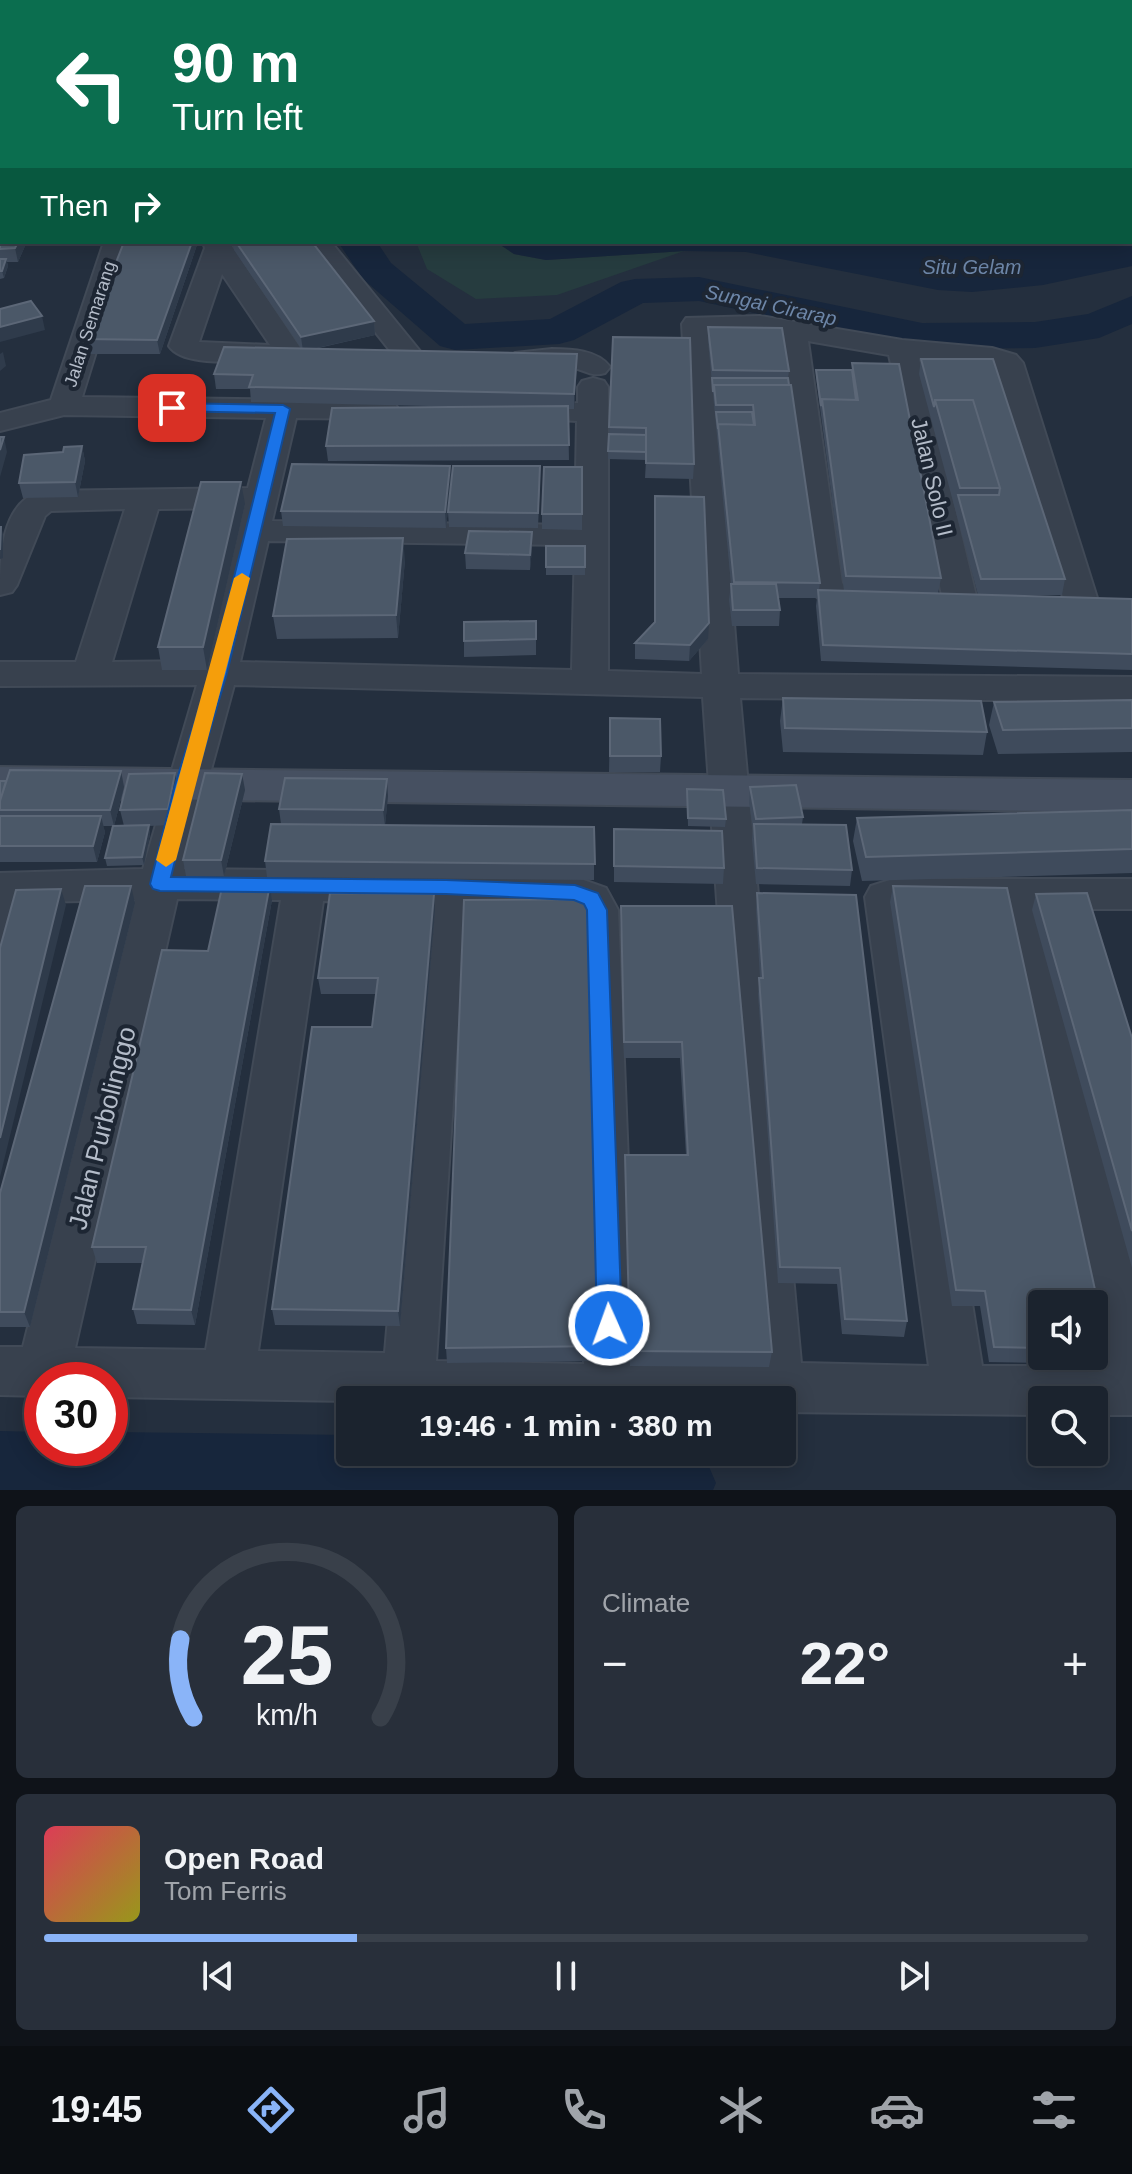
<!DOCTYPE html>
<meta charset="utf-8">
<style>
:root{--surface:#1b232e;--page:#282f3a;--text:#f1f3f6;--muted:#a0a4aa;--line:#39404a;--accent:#8ab4f8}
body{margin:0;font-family:Arial,sans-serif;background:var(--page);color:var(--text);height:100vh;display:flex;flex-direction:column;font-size:30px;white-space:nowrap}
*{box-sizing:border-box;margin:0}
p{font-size:26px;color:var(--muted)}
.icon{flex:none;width:44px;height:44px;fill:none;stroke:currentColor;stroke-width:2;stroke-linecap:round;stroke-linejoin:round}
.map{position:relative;height:1490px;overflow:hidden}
.drawer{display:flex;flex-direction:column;gap:16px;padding:16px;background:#0f1319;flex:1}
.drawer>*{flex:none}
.top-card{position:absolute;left:0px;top:0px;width:1132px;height:244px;box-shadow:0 4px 20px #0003,0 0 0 2px var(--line);background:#0b6e4f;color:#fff;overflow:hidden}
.buttons{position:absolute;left:1028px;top:1290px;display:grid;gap:16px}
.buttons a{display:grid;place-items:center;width:80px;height:80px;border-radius:8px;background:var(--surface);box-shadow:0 4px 20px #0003,0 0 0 2px var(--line);font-size:40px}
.speed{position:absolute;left:24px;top:1362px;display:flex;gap:16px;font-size:40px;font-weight:700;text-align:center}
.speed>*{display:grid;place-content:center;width:104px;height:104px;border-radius:50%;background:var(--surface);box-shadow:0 4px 20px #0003,0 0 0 2px var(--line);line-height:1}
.speed .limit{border:12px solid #d22;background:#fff;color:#111}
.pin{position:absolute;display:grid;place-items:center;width:68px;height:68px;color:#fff;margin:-34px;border-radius:16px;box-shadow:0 4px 12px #0006}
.me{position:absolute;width:88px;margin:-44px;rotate:358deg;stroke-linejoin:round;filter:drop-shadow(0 0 6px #0008)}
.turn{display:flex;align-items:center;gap:28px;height:168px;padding:0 40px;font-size:36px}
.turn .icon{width:104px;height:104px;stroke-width:2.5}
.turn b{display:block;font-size:56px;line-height:68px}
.then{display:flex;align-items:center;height:76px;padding:0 40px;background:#0003;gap:16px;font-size:30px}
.big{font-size:60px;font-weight:600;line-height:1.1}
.drawer .tile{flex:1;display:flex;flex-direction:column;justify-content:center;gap:12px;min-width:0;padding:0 28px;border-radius:12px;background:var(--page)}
.drawer .dial{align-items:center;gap:0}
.dial svg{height:208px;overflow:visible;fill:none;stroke:var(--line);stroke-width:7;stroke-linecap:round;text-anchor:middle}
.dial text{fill:var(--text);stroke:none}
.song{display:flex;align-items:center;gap:24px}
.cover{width:96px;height:96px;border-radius:12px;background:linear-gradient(135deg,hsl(350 70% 55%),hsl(60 70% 35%))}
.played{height:8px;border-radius:4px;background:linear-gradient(90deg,var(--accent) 30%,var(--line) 30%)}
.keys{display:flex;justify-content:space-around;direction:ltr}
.heat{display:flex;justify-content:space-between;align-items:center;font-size:44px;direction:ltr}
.drawer .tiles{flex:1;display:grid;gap:16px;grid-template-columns:1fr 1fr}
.tile:last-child{grid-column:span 2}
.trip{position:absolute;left:336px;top:1386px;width:460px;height:80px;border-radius:8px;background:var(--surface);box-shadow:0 4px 20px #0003,0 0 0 2px var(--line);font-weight:600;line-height:80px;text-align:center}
.menu{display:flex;height:128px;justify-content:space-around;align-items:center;background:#0b0e12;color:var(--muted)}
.menu .icon{width:56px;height:56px}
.menu .selected{color:var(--accent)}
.menu b{font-size:36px;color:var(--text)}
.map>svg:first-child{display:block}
</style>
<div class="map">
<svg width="1132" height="1490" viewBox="0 0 1132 1490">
<rect width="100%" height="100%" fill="#242f3e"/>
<!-- green -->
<path fill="#263c3f" d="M246,0H572L581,2H256Z
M416,242H496L514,254L546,260L684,251L557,295L476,299L427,269Z"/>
<!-- water -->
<path fill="#17263c" d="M1132,60V266L1043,285L972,292L938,290L746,252L684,251L546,260L514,254L496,242H1130Z"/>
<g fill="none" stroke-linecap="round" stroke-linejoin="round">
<!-- river -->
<path fill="#17263c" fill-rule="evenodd" d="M0,0L11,2H2V18Z
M338,242H377L391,263L465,324L550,319L621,282L635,279L699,277L922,323L1035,322L1088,314L1132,296V324L1099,338L1035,348L922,349L699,301L643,303L574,340L559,344L455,350L440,346L363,279Z
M0,1431L42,1432V1448H110V1432L350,1435V1452H696L704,1455L716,1483L713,1490H0Z"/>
<defs>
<path id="street" d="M592,0H619L620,2H593Z
M655,0H682L683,2H656Z
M1130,6H1132V21H1130Z
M1130,40H1132V54H1130Z
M0,112H2V126H0Z
M104,242H130L82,397L384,401L395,404L399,410L395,416L384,419L296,418L272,521L575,525L577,421L507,417L503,411L507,405L578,403V387L582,381L593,378L604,381L608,387V671L702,674L682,324L686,318L760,316L902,340L992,348L1016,355L1023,363L1099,604L1094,612L1082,615L1070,612L1065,604L996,367L919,359L978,604L973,612L961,615L949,612L944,604L889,355L808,341L842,583L850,591L884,595L889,602L884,609C855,617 821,613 808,583L779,336L711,332L738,674L1132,677V701L740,698L801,1363L929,1366L865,897L871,886L893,879H1132V909H1048L1132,1252V1415H1094V1400H1042V1415L782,1412V1400L350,1401L110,1397V1380H42V1396L0,1395V1347H23L135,900L31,902L15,943L0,948V873L143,869L197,685L0,686V662H76L125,509L51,511L45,516L17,585L12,592L0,595C0,559 0,502 42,491L248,488L266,418L64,415L0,431V413L51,400ZM243,508L204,661L112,662L158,509ZM268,541L575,545L572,670L240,662ZM234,685L703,697L749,1363L636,1364L618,910L606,888L575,877L446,872L184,869ZM177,899L281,900L206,1350L75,1348ZM323,901L424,902L385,1353L258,1351ZM466,903L570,907L576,910L584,1364L436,1361ZM909,909H1006L1109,1366H982Z
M203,242H229L305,355L301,361L291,364C262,356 187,372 169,346L205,248ZM222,274L270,345L199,342Z
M304,242H331L419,350L424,356L419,362L409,365L399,362Z
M552,349C571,349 598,350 610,367L605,373C592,377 587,371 574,368C555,363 534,370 515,365L510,359L515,353Z"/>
<path id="secondary" d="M0,767L1132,780V812L0,797Z"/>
</defs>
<!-- street casing -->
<use href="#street" stroke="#414a57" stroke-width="4"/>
<!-- secondary casing -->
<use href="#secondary" stroke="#414a57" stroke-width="4"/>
<!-- street -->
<use href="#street" fill="#38414e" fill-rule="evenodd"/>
<!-- secondary -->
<use href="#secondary" fill="#465061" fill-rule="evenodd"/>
</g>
<!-- wall -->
<path fill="#3f4b5c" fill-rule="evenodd" d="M832,0H852L851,2H832Z
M998,0H1027L1026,2H998Z
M0,232L2,242H24L25,246L18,262H7L8,266L4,278L0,279Z
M198,242L160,354H89L86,339Z
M233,242H312L374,321L375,335L314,349L577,354L574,409H568L569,460L328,461L326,446L471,407L251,402L250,389H216L214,374L301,348L234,250Z
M708,327L789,371L788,378L820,583L819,590L844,591L816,377V370H852V363L941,578L938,594L1132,599V670L821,661L816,606L817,598H779L780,610L779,626H732L729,600L731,584L708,341Z
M613,337L694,464L693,479L645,478L646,460L608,459Z
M921,359L1065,579L1062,595H978L919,374Z
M82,446L85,461L78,497L23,498L19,483L63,452Z
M450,466L451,481L446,528L283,526L281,511Z
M582,467V530L542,529V514Z
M540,481L538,528L449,527L448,512Z
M655,496L708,639L689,661L635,659V643L654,623Z
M245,504L207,670H162L158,647Z
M546,546H585V575H546Z
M532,548L530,570L466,569L465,553Z
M405,560L398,638L277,639L273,616Z
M536,621V655L464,657V641Z
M783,698L987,732L983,755L783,752L780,721Z
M1132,700V752L998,754L989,725L994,702Z
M610,718L661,756L660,772H609Z
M121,771L124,787L114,826H124L120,810L179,790L171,825L149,826L150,834L144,865L107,866L105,858L112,826H103L105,832L97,862H0V781Z
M242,774L245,790L224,876H186L183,860Z
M750,787L803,817L802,824L852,870L850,886L756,884L752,840L753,828L749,803Z
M687,789L726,819L725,827L688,826Z
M388,796L385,825L594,827V880L267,877L265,861L281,824L279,809Z
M1132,810V873L862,881L853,841L857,818Z
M614,829L724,868L723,884L614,882Z
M270,884L272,900L195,1325L137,1324L133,1309L142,1263H97L92,1247L208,951Z
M893,886L1007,888L1108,1349L1102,1364L989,1362L980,1306H952L890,902ZM1042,1304H1094V1356H1042Z
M757,893L907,1321L904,1337L842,1334L837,1284L778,1283L758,994L760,978L756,909Z
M1036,894L1132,1038V1268L1032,910Z
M135,903L30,1327H0V1193Z
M621,906H732L772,1352L769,1367L630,1366L625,1155H686L680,1058H624Z
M435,911L400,1326L275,1325L272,1309L372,1027L376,994H321L318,978Z
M603,1346L602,1361L447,1363L446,1348Z"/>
<!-- shaded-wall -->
<path fill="#2f3b4b" d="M2,96V115L1,116L0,100Z
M18,242H24L25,246L18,262L15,248Z
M192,242H198L160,354L157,340Z
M6,259L8,266L4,278L2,271Z
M42,316L45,330L0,342V327Z
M374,321L375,335L303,351L301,337Z
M3,352L6,366L0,371V354Z
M577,354V369L574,409V394Z
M4,437L7,452L0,477V450Z
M82,446L85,461L78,497L75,482Z
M450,466L451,481L446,528L445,512Z
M241,482L245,504L207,670L203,647Z
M1,527L3,534V558L0,559Z
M532,532V548L530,570V555Z
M403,538L405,560L398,638L396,615Z
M709,623L708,639L689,661L690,645Z
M121,771L124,787L114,826L110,810Z
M175,773L179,790L171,825L168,809Z
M242,774L245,790L224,876L221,860Z
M387,779L388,796L385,826L383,810Z
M101,816L105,832L97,862L93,846Z
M149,825L150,834L144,865L142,857Z
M270,884L272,900L195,1325L191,1310Z
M131,886L135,903L30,1327L24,1312Z
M61,889L66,905L0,1177V1138Z
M434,894L435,911L400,1326L398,1311Z"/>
<!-- building -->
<path fill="#4b5868" stroke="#5c6777" stroke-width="2" d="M0,73H2V96L0,100Z
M0,145H2V160L0,161Z
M0,232H2V242H18L15,248L0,249Z
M124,242H192L157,340L86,339Z
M236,242H312L374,321L301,337Z
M0,259H6L2,271H0Z
M31,301L42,316L0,327V309Z
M708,327L782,328L789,371L713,370Z
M613,337L690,338L694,464L646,463V428L609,427Z
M224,347L577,354L574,394L249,387L253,375L214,374Z
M921,359H993L1065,579H981L958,495H999L1000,488L973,400H935L934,407Z
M852,363L899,364L941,578L846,576L822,399L858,400Z
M816,370H852L856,400L822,399L821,406Z
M712,378H788L789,385H714L713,392Z
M714,385H791L820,583L734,582L718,424L755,425L753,405H716Z
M935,400H973L1000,488H960Z
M568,406L569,445L326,446L332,408Z
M716,412H752L754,425L718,424V429Z
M609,434L646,435V452L608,451Z
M0,437H4L0,450Z
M82,446L75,482L19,483L24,455L63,452L64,447Z
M292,464L450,466L445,512L281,511Z
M453,466H540L538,513L448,512Z
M544,467H582V514H542Z
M201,482H241L203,647H158Z
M655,496L704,497L709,623L690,645L635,643L655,622Z
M0,527H1L0,550Z
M469,531L532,532L530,555L465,553Z
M403,538L396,615L273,616L287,539Z
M546,546H585V567H546Z
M731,584H776L780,610H733Z
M818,590L1132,599V654L823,645Z
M536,621V639L464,641V622Z
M783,698L981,701L987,732L785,728Z
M1132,700V728L1003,730L994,702Z
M610,718L660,719L661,756H610Z
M10,770L121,771L110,810H0V801Z
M175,773L168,809L120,810L129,774Z
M205,773L242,774L221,860H183Z
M285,778L387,779L383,810L279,809Z
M0,781H6L0,801Z
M796,785L803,817L756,819L750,787Z
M687,789L723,790L726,819L688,818Z
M1132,810V849L866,857L857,818Z
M0,816H101L93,846H0Z
M271,824L594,827L595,864L265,861Z
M754,824L846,825L852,870L757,868Z
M149,825L142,857L105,858L113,826Z
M614,829L722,831L724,868L614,866Z
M223,883L270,884L191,1310L133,1309L146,1247H92L162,950L208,951Z
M85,886H131L24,1312H0V1193Z
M893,886L1007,888L1108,1349H1094V1304H1042V1348L994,1347L985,1291L956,1290Z
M61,889L0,1138V948L16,890Z
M330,893L434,894L398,1311L272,1309L312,1027H372L378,978H318Z
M757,893L856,895L907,1321L845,1319L840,1268L780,1267L759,978H763Z
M1087,893L1132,1038V1231L1036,894Z
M589,899L603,1346L446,1348L464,900Z
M621,906H732L772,1352L630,1351L625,1155H688L682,1042H624Z"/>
<!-- route -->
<path fill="#1a73e8" stroke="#114b97" stroke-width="2" d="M172,403L283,405L290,409L227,673L194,785L171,877L446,880L575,885L598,893L607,910L622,1325L618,1333L609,1336L601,1333L597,1325L587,910L584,904L574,900L446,894L160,891L153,889L150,884L175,785L210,673L275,413L167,411V405Z"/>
<!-- slow -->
<path fill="#f59e0b" d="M242,573L250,578L176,860L166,867L156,860L234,578Z"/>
<g text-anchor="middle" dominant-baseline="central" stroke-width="8" stroke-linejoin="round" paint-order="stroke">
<!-- far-street labels -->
<g font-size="18" fill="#b4bcc9" stroke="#1d2633">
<text transform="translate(90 324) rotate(-72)">Jalan Semarang</text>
</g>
<!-- far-water labels -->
<g font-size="20" font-style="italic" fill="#6d86a8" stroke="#1d2633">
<text x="972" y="267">Situ Gelam</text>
<text transform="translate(771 305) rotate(12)">Sungai Cirarap</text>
</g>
<!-- street labels -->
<g font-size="22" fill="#b4bcc9" stroke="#1d2633">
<text transform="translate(932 477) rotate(77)">Jalan Solo II</text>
</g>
<!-- near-street labels -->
<g font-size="26" fill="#b4bcc9" stroke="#1d2633">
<text transform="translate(102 1128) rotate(-76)">Jalan Purbolinggo</text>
</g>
</g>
</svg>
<div class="buttons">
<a><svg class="icon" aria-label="sound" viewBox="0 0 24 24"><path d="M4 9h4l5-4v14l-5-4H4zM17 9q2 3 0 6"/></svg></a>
<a><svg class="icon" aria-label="search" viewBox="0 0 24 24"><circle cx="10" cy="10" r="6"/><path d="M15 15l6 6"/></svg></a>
</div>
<div class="speed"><div class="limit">30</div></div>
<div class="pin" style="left:172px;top:408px;background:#d93025"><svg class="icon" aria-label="arrive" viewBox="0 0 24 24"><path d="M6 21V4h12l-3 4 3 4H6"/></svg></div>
<svg class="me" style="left:609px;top:1325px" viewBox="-20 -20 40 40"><circle r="17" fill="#1a73e8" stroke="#fff" stroke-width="3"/><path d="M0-11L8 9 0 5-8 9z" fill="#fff"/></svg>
<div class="trip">19:46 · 1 min · 380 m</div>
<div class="top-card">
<div class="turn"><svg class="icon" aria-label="left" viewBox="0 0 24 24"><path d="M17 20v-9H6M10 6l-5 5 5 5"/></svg><div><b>90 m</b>Turn left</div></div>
<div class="then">Then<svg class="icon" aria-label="right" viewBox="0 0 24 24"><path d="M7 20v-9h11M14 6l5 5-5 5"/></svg></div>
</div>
</div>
<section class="drawer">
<div class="tiles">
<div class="tile dial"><svg viewBox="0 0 100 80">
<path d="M14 69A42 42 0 1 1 86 69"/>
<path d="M14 69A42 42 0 0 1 9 39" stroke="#8ab4f8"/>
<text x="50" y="56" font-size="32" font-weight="700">25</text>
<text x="50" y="72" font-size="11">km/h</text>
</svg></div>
<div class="tile"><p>Climate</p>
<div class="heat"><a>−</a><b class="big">22°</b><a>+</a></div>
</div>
<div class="tile">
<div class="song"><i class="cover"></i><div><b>Open Road</b><p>Tom Ferris</p></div></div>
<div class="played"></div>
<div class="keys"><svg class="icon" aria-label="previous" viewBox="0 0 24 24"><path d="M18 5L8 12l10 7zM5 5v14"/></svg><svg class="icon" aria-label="pause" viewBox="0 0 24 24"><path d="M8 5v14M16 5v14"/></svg><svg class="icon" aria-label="next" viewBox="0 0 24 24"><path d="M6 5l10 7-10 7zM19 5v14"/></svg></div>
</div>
</div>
</section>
<nav class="menu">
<b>19:45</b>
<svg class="icon selected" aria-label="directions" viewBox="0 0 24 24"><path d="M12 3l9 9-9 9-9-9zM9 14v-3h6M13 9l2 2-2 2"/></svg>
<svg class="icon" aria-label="music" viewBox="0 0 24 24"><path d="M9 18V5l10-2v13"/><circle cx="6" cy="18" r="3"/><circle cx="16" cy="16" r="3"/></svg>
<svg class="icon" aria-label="phone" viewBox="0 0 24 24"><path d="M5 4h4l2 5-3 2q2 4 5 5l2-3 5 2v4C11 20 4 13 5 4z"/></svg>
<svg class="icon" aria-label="climate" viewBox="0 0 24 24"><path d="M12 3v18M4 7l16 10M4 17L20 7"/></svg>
<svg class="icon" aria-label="car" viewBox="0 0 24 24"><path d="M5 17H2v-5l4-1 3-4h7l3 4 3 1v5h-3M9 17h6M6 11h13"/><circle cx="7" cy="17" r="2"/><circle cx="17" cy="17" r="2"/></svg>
<svg class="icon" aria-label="filters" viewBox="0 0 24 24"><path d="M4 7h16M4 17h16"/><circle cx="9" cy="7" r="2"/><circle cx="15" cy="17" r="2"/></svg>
</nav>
